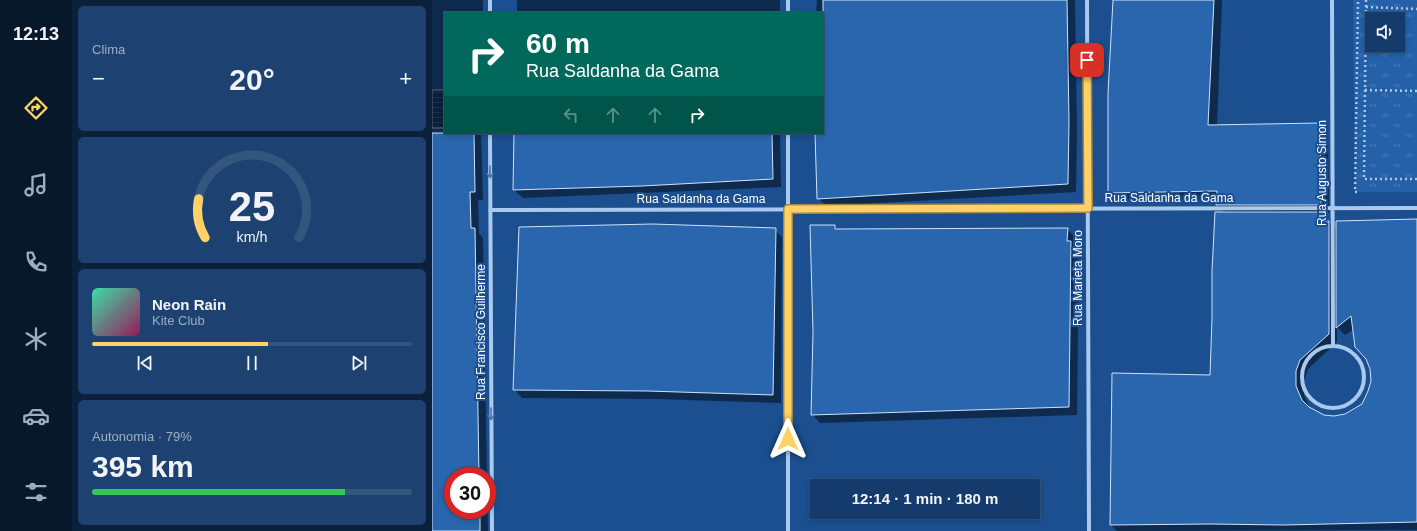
<!DOCTYPE html>
<html lang="pt">
<meta charset="utf-8">
<style>
:root{--surface:#143b6b;--page:#1d4271;--text:#f1f3f6;--muted:#9dadc1;--line:#33557e;--accent:#ffd166}
body{margin:0;font-family:Arial,sans-serif;background:var(--page);color:var(--text);height:100vh;display:flex;flex-direction:column;font-size:15px;white-space:nowrap}
*{box-sizing:border-box;margin:0}
p{font-size:13px;color:var(--muted)}
.icon{flex:none;width:22px;height:22px;fill:none;stroke:currentColor;stroke-width:2;stroke-linecap:round;stroke-linejoin:round}
.map{position:relative;flex:1;overflow:hidden}
.sheet{display:flex;flex-direction:column;gap:6px;padding:6px;background:#0b203b;width:360px}
.sheet>*{flex:none}
.banner{position:absolute;left:12px;top:12px;width:380px;height:122px;border-radius:0px;box-shadow:0 2px 6px #0003,0 0 0 1px var(--line);background:#00695c;color:#fff;overflow:hidden}
.fabs{position:absolute;left:933px;top:12px;display:grid;gap:8px}
.fabs a{display:grid;place-items:center;width:40px;height:40px;border-radius:0px;background:var(--surface);box-shadow:0 2px 6px #0003,0 0 0 1px var(--line);font-size:20px}
.speed{position:absolute;left:12px;top:467px;display:flex;gap:8px;font-size:20px;font-weight:700;text-align:center}
.speed>*{display:grid;place-content:center;width:52px;height:52px;border-radius:50%;background:var(--surface);box-shadow:0 2px 6px #0003,0 0 0 1px var(--line);line-height:1}
.speed .limit{border:6px solid #d22;background:#fff;color:#111}
.pin{position:absolute;display:grid;place-items:center;width:34px;height:34px;color:#fff;margin:-17px;border-radius:8px;box-shadow:0 2px 6px #0006}
.me{position:absolute;width:44px;margin:-22px;rotate:0deg;stroke-linejoin:round;filter:drop-shadow(0 0 3px #0008)}
.turn{display:flex;align-items:center;gap:14px;height:84px;padding:0 16px;font-size:18px}
.turn .icon{width:52px;height:52px;stroke-width:2.5}
.turn b{display:block;font-size:28px;line-height:34px}
.lanes{display:flex;align-items:center;height:38px;padding:0 16px;background:#0003;justify-content:center;gap:20px;direction:ltr}
.lanes .off{opacity:.35}
.big{font-size:30px;font-weight:700;line-height:1.1}
.sheet .widget{flex:1;display:flex;flex-direction:column;justify-content:center;gap:6px;min-width:0;padding:0 14px;border-radius:6px;background:var(--page)}
.sheet .dial{align-items:center;gap:0}
.dial svg{height:104px;overflow:visible;fill:none;stroke:var(--line);stroke-width:7;stroke-linecap:round;text-anchor:middle}
.dial text{fill:var(--text);stroke:none}
.song{display:flex;align-items:center;gap:12px}
.cover{width:48px;height:48px;border-radius:6px;background:linear-gradient(135deg,hsl(160 70% 55%),hsl(330 70% 35%))}
.played{height:4px;border-radius:2px;background:linear-gradient(90deg,var(--accent) 55%,var(--line) 55%)}
.keys{display:flex;justify-content:space-around;direction:ltr}
.heat{display:flex;justify-content:space-between;align-items:center;font-size:22px;direction:ltr}
.charge{height:6px;border-radius:3px;background:linear-gradient(90deg,#34c759 79%,var(--line) 0)}
.trip{position:absolute;left:378px;top:479px;width:230px;height:40px;border-radius:0px;background:var(--surface);box-shadow:0 2px 6px #0003,0 0 0 1px var(--line);font-weight:700;line-height:40px;text-align:center}
main{display:flex;flex:1;min-height:0}
.menu{display:flex;flex-direction:column;width:72px;justify-content:space-around;align-items:center;background:#08182b;color:var(--muted)}
.menu .icon{width:28px;height:28px}
.menu .on{color:var(--accent)}
.menu b{font-size:18px;color:var(--text)}
.map>svg:first-child{display:block}
</style>
<main>
<nav class="menu">
<b>12:13</b>
<svg class="icon on" aria-label="directions" viewBox="0 0 24 24"><path d="M12 3l9 9-9 9-9-9zM9 14v-3h6M13 9l2 2-2 2"/></svg>
<svg class="icon" aria-label="music" viewBox="0 0 24 24"><path d="M9 18V5l10-2v13"/><circle cx="6" cy="18" r="3"/><circle cx="16" cy="16" r="3"/></svg>
<svg class="icon" aria-label="phone" viewBox="0 0 24 24"><path d="M5 4h4l2 5-3 2q2 4 5 5l2-3 5 2v4C11 20 4 13 5 4z"/></svg>
<svg class="icon" aria-label="climate" viewBox="0 0 24 24"><path d="M12 3v18M4 7l16 10M4 17L20 7"/></svg>
<svg class="icon" aria-label="car" viewBox="0 0 24 24"><path d="M5 17H2v-5l4-1 3-4h7l3 4 3 1v5h-3M9 17h6M6 11h13"/><circle cx="7" cy="17" r="2"/><circle cx="17" cy="17" r="2"/></svg>
<svg class="icon" aria-label="filters" viewBox="0 0 24 24"><path d="M4 7h16M4 17h16"/><circle cx="9" cy="7" r="2"/><circle cx="15" cy="17" r="2"/></svg>
</nav>
<section class="sheet">
<div class="widget"><p>Clima</p>
<div class="heat"><a>−</a><b class="big">20°</b><a>+</a></div>
</div>
<div class="widget dial"><svg viewBox="0 0 100 80">
<path d="M14 69A42 42 0 1 1 86 69"/>
<path d="M14 69A42 42 0 0 1 9 39" stroke="#ffd166"/>
<text x="50" y="56" font-size="32" font-weight="700">25</text>
<text x="50" y="72" font-size="11">km/h</text>
</svg></div>
<div class="widget">
<div class="song"><i class="cover"></i><div><b>Neon Rain</b><p>Kite Club</p></div></div>
<div class="played"></div>
<div class="keys"><svg class="icon" aria-label="previous" viewBox="0 0 24 24"><path d="M18 5L8 12l10 7zM5 5v14"/></svg><svg class="icon" aria-label="pause" viewBox="0 0 24 24"><path d="M8 5v14M16 5v14"/></svg><svg class="icon" aria-label="next" viewBox="0 0 24 24"><path d="M6 5l10 7-10 7zM19 5v14"/></svg></div>
</div>
<div class="widget"><p>Autonomia · 79%</p><b class="big">395 km</b><div class="charge"></div></div>
</section>
<div class="map">
<svg width="985" height="531" viewBox="0 0 985 531">
<defs>
<pattern id="grass-tufts" width="24" height="20" patternUnits="userSpaceOnUse"><rect width="24" height="20" fill="#2461a8"/><path d="M3 7l-1-3M5 7V3M7 7l1-3M15 17l-1-3M17 17v-4M19 17l1-3" fill="none" stroke="#4579b5"/></pattern>
<pattern id="water-rules" width="6" height="5" patternUnits="userSpaceOnUse"><rect width="6" height="5" fill="#123a6d"/><path d="M0 2.5h6" fill="none" stroke="#365883"/></pattern>
</defs>
<rect width="100%" height="100%" fill="#1b4f8f"/>
<!-- grass -->
<path fill="url(#grass-tufts)" fill-rule="evenodd" d="M921,0H985V192H923ZM940,19H966V45H940Z"/>
<!-- water -->
<path fill="url(#water-rules)" stroke="#9cc4f0" d="M0,90H13V128H0Z"/>
<!-- shadow -->
<path fill="#0007" fill-rule="evenodd" d="M0,0H51V13H13V133H49L51,200H46L47,233L51,238L55,476H21V510H55V480L56,531H0Z
M85,0H348V13H85Z
M385,0H643L645,130L644,192L394,206L386,198L385,133H391V13H384Z
M681,0H790L785,126L888,124L896,133L897,213H889L905,230L985,221V530L685,531L679,525L681,374L779,376L793,213L785,205V199L685,201L677,192ZM905,327L913,335L922,329L939,369L940,381L931,405L913,415L902,417L892,416L878,409L872,395V380L876,369L905,342Z
M83,133H348L349,187L91,198L82,190Z
M402,226L406,230L635,229L643,237V247L647,250L645,415L388,423L380,414Z
M342,229L350,237L349,403L224,399L90,398L82,389Z"/>
<!-- building -->
<path fill="#2a66ad" stroke="#cfe3fa" d="M391,0H635L637,121L636,184L385,199L383,133H391Z
M681,0H782L776,125L888,123L889,205H784L785,191L676,193V93Z
M0,133H42L43,192H38L39,228H43L47,476H21V510H48V531H0Z
M82,133H340L341,179L210,186L81,190Z
M783,212H889V221H897V334L868,360L864,371V386L870,400L877,407L892,415L902,416L913,414L930,404L936,391L939,381L938,369L934,359L923,347L919,316L904,328V221L985,219V522L851,525L778,524L678,525L680,373L778,375L780,318V271Z
M221,224L344,228L341,395L215,391L81,390L87,227Z
M378,225H403V229L636,228L635,241H639L637,407L379,415L381,332Z"/>
<g fill="none" stroke-linecap="round" stroke-linejoin="round">
<!-- path -->
<path stroke="#a9c9ee" stroke-width="2.5" stroke-dasharray="2 3" stroke-linecap="butt" d="M934,0L932,179H985
M934,7L985,9
M933,90L985,91
M925,192H923L926,0"/>
<!-- minor -->
<path stroke="#a9c9ee" stroke-width="4" d="M58,0V13
M655,0L657,531
M900,0L901,346
M356,13V0
M58,133L60,531
M58,210L985,208
M870 377a31 31 0 1 1 62 0a31 31 0 1 1-62 0Z
M356,531V133"/>
</g>
<!-- one-way arrows -->
<defs><path id="oneway-shaft" d="M-6 0H5M1.5-3L5.5 0L1.5 3" fill="none" stroke-width="1.6" stroke-linecap="round" stroke-linejoin="round"/></defs>
<g stroke="#4674ac">
<use href="#oneway-shaft" transform="translate(58 172) rotate(90)"/>
<use href="#oneway-shaft" transform="translate(59 414) rotate(90)"/>
</g>
<g fill="none" stroke-linecap="round" stroke-linejoin="round">
<defs>
<path id="route" d="M356,439V209L656,208L655,60"/>
</defs>
<!-- route casing -->
<use href="#route" stroke="#a68842" stroke-width="10"/>
<!-- route -->
<use href="#route" stroke="#ffd166" stroke-width="7"/>
</g>
<g text-anchor="middle" dominant-baseline="central" stroke-width="4" stroke-linejoin="round" paint-order="stroke">
<!-- street labels -->
<g font-size="12" fill="#fff" stroke="#1b4f8f">
<text transform="translate(890 173) rotate(-90)">Rua Augusto Simon</text>
<text x="737" y="198">Rua Saldanha da Gama</text>
<text x="269" y="199">Rua Saldanha da Gama</text>
<text transform="translate(646 278) rotate(-90)">Rua Marieta Moro</text>
<text transform="translate(49 332) rotate(-90)">Rua Francisco Guilherme</text>
</g>
</g>
</svg>
<div class="fabs">
<a><svg class="icon" aria-label="sound" viewBox="0 0 24 24"><path d="M4 9h4l5-4v14l-5-4H4zM17 9q2 3 0 6"/></svg></a>
</div>
<div class="speed"><div class="limit">30</div></div>
<div class="pin" style="left:655px;top:60px;background:#d93025"><svg class="icon" aria-label="arrive" viewBox="0 0 24 24"><path d="M6 21V4h12l-3 4 3 4H6"/></svg></div>
<svg class="me" style="left:356px;top:439px" viewBox="-20 -20 40 40"><path d="M0-17L14 15 0 8-14 15z" fill="#ffd166" stroke="#fff" stroke-width="4"/></svg>
<div class="trip">12:14 · 1 min · 180 m</div>
<div class="banner">
<div class="turn"><svg class="icon" aria-label="right" viewBox="0 0 24 24"><path d="M7 20v-9h11M14 6l5 5-5 5"/></svg><div><b>60 m</b>Rua Saldanha da Gama</div></div>
<div class="lanes"><svg class="icon off" aria-label="left" viewBox="0 0 24 24"><path d="M17 20v-9H6M10 6l-5 5 5 5"/></svg><svg class="icon off" aria-label="ahead" viewBox="0 0 24 24"><path d="M12 20V5M6 11l6-6 6 6"/></svg><svg class="icon off" aria-label="ahead" viewBox="0 0 24 24"><path d="M12 20V5M6 11l6-6 6 6"/></svg><svg class="icon" aria-label="right" viewBox="0 0 24 24"><path d="M7 20v-9h11M14 6l5 5-5 5"/></svg></div>
</div>
</div>
</main>
